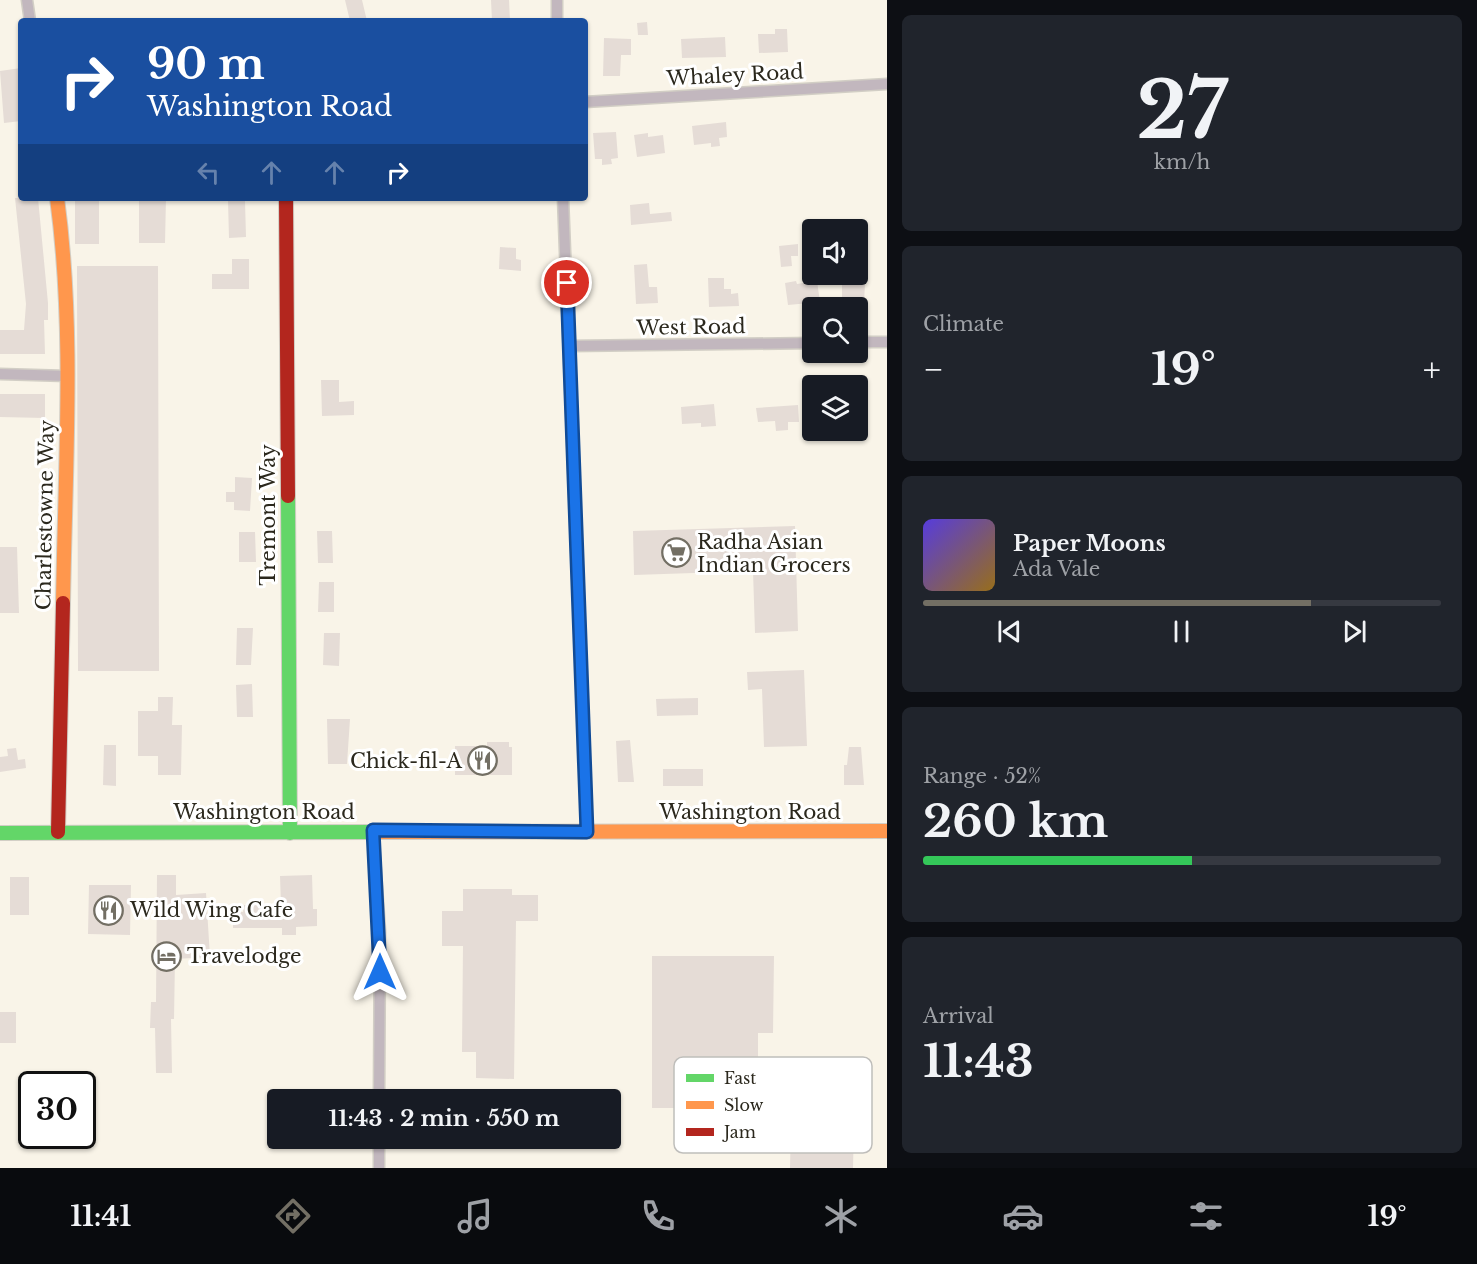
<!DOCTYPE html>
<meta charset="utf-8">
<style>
:root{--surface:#171b24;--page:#20242c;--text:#f1f3f6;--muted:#9ea1a6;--line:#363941;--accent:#736f64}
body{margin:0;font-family:"Libre Baskerville",serif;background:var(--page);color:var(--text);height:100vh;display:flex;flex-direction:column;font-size:22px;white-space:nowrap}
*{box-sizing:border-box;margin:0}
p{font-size:20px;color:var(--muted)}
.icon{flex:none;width:33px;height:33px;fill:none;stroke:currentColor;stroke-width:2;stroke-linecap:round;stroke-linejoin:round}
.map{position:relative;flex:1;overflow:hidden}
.sheet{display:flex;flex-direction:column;gap:15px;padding:15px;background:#0d0f14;width:590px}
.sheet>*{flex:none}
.banner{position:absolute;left:18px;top:18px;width:570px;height:183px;border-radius:6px;box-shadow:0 2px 4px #0004;background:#1a4fa0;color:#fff;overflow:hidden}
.buttons{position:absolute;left:802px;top:219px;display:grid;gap:12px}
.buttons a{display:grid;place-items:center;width:66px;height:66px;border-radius:6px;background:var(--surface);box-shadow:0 2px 4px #0004;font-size:30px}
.speed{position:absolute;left:18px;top:1071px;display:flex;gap:12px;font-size:30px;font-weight:700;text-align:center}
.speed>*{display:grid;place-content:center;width:78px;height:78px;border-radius:50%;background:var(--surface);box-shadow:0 2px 4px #0004;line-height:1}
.speed .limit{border:3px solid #111;border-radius:9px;background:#fff;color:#111}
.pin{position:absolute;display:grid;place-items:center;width:51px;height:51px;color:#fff;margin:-26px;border:3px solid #fff;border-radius:50%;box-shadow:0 2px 6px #0007}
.me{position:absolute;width:66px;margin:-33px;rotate:0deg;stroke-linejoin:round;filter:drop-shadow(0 0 4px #0008)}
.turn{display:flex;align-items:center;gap:21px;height:126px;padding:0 30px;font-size:27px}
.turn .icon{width:78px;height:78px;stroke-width:2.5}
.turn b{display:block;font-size:42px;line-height:51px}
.lanes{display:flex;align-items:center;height:57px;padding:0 30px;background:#0003;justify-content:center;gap:30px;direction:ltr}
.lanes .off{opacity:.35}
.big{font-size:45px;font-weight:800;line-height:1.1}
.sheet .tile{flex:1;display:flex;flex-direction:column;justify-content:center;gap:9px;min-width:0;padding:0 21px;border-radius:9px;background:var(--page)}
.sheet .dial{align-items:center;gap:0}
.dial b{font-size:78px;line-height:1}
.song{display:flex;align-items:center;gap:18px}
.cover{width:72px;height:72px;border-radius:9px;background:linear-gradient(135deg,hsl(250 70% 55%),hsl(40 70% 35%))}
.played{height:6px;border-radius:3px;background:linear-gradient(90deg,var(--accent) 75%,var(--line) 75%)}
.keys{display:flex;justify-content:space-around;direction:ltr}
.heat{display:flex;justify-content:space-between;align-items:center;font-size:33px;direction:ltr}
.charge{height:9px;border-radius:4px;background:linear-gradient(90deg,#34c759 52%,var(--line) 0)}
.trip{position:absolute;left:267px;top:1089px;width:354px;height:60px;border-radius:6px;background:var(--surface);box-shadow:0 2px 4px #0004;font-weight:800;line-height:60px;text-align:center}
.tabs{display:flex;height:96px;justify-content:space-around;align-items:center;background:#090b0e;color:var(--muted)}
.tabs .icon{width:42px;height:42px}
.tabs .selected{color:var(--accent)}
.tabs b{font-size:27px;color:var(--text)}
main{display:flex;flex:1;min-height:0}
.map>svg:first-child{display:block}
</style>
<main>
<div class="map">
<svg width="888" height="1168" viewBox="0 0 888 1168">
<rect width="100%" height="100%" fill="#f9f4e8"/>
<!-- building -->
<path fill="#e5dcd6" d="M345,0H362L367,21H350Z
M491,0H509L510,21H492Z
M647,22L648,35H638L637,23Z
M775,29H787L788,52L759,53L758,34H775Z
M725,37L726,57L682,58L681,39Z
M604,38L631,39V55H621L620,76H603Z
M21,68V121L4,123L0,71Z
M726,122L727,137L719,138L720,146L711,147V143L694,145L692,126Z
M616,132L618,158L611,159L612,164L602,165V159H595L593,133Z
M648,133V137L663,135L665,153L637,157L634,135Z
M15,198H38L48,303V320H44L45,354H0V330H24L26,304Z
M75,198H99V244H75Z
M139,198H166L165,243H139Z
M228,201H245L246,237L229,238Z
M649,203L650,214L671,212L672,221L631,225L630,205Z
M798,244V256H791L792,266L781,267L779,246Z
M500,247L516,248V259L521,260V271L499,269Z
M232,259H249V289H212V274H232Z
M647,264L649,287H657L658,303L636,304L634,265Z
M77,266H158L159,671H78Z
M708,278H724V289H731V294L738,293L739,306L709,307Z
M842,278L858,279V283L865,284L864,303L842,302Z
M796,281L797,284L817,281L820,302L788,305L785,283Z
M321,380H339V402L354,401V415L322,416Z
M0,394H45V418L0,417Z
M714,404L716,426L701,427V423L682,424L681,407Z
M798,405L799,422H788V430L776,431L775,421L758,422L756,408Z
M235,477L252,478L250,511L234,510V502H226V492H235Z
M795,526L798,631L755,633L753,571L634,575L633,531Z
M317,531H332L333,563H318Z
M239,532H255L256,562H239Z
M0,547H17L19,613H0Z
M319,582H334V612H318Z
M237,628H253L251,665H236Z
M324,633H340L339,666L323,665Z
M804,670L807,746L764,747L762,689L748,690L747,672Z
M252,684L253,717H237L236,685Z
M158,697H173L172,725H182L181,775H158V756H138V711H158Z
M698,698V715L657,716L656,699Z
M327,719H350L347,764H328Z
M630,740L634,782H618L616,741Z
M487,742H509V747H512V775H455V746H487Z
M104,745H116V786L103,785Z
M849,747H861L864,785H844V765H847Z
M16,748L18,760L25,759L26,768L0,772V757L8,756L7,749Z
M663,769H703V786H663Z
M157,875H176V895L206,893L210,957L175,959L174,1019H171L172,1073H156L155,1028H150L151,1002H156Z
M312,875L313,909H317V926L296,927V935H282V928H233V912H243L244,905H281L280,876Z
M10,877H29V915H10Z
M89,885H131L130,935L88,934Z
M463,889H512V895H538V921H516L514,1079L476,1078V1052H462L463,946H442V911H463Z
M652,956H774L773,1033H758V1108H652Z
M0,1012H16V1043H0Z
M791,1123L854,1124L853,1168H790Z"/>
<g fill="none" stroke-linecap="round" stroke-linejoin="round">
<defs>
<path id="street" d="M27,0L30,21
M557,0V21
M585,102L888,84
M563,198L587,832
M858,342H888
M570,346L813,343
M0,374L67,376
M373,830L380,931L379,1100
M379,1168V1138"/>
<path id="fast" d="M288,496L290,833
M0,833L381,832"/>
<path id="slow" d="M57,198C75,331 65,468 63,603
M381,832L888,831"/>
<path id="jam" d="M286,198L288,496
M58,832L63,603"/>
</defs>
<!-- street casing -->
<use href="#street" stroke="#d2cec5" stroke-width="13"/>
<!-- fast casing -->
<use href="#fast" stroke="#d2cec5" stroke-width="16"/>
<!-- slow casing -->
<use href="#slow" stroke="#d2cec5" stroke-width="16"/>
<!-- jam casing -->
<use href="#jam" stroke="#d2cec5" stroke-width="16"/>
<!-- street -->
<use href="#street" stroke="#c2b7be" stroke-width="10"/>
<!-- fast -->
<use href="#fast" stroke="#63d668" stroke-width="14"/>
<!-- slow -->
<use href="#slow" stroke="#ff974d" stroke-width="14"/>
<!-- jam -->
<use href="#jam" stroke="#b3261e" stroke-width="14"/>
</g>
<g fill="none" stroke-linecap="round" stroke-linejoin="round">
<defs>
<path id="route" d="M380,972L373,830L587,832L567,283"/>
</defs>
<!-- route casing -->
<use href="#route" stroke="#114b97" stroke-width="15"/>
<!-- route -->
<use href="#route" stroke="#1a73e8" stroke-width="10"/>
</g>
<!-- icons -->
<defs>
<symbol id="supermarket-ring" viewBox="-11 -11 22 22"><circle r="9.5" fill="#fff" stroke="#736f64" stroke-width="1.5"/><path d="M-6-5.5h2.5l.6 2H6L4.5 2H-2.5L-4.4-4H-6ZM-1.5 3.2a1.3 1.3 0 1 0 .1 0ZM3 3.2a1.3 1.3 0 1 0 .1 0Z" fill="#736f64"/></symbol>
<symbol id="restaurant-ring" viewBox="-11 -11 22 22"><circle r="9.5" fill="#fff" stroke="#736f64" stroke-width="1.5"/><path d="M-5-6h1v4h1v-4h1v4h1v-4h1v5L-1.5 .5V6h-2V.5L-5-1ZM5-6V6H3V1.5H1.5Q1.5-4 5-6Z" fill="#736f64"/></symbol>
<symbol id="hotel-ring" viewBox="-11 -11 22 22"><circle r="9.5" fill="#fff" stroke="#736f64" stroke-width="1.5"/><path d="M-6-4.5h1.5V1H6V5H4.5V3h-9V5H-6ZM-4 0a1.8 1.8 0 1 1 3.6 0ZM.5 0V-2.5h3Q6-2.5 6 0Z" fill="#736f64"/></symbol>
</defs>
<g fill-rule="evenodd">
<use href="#supermarket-ring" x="660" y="536" width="33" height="33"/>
<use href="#restaurant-ring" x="466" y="744" width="33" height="33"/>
<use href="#restaurant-ring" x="92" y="894" width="33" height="33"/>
<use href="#hotel-ring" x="150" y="940" width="33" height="33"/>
</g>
<g text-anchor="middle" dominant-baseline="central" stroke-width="6" stroke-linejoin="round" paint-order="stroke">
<!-- street labels -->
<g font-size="20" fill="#2b281d" stroke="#fff">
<text transform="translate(735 75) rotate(-3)">Whaley Road</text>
<text transform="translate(691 327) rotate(-1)">West Road</text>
<text transform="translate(45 515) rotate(-89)">Charlestowne Way</text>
<text transform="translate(268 515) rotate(-90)">Tremont Way</text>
<text x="264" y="812">Washington Road</text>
<text x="750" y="812">Washington Road</text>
</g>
<!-- poi labels -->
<g font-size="20" fill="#2b281d" stroke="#fff" text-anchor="start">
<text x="697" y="542">Radha Asian<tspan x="697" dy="23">Indian Grocers</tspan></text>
<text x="462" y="761" text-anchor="end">Chick-fil-A</text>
<text x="130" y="910">Wild Wing Cafe</text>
<text x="187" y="956">Travelodge</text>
</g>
</g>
<!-- legend -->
<rect x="674" y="1057" width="198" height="96" rx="9" fill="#fff" stroke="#bfbebb" stroke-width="1.5"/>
<rect x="686" y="1074" width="28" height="8" fill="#63d668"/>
<rect x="686" y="1101" width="28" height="8" fill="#ff974d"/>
<rect x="686" y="1128" width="28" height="8" fill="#b3261e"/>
<g font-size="16" fill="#2b281d">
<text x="724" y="1084">Fast</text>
<text x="724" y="1111">Slow</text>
<text x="724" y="1138">Jam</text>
</g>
</svg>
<div class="buttons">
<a><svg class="icon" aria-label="sound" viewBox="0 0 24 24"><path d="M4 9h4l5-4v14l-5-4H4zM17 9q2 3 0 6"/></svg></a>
<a><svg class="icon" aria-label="search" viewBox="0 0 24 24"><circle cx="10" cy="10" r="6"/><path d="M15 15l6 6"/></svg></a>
<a><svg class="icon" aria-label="layers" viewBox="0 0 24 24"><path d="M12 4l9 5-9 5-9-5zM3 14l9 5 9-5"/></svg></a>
</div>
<div class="speed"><div class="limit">30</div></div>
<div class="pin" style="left:567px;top:283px;background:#d93025"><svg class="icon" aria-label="arrive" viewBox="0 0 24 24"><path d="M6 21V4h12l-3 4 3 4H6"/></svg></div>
<svg class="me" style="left:380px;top:972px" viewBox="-20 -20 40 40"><path d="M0-17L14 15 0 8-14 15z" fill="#1a73e8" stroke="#fff" stroke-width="4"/></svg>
<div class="trip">11:43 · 2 min · 550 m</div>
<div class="banner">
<div class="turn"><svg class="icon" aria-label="right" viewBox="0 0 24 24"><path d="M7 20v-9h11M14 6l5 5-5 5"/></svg><div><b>90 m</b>Washington Road</div></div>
<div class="lanes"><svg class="icon off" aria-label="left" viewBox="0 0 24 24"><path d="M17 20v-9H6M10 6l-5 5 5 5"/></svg><svg class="icon off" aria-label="ahead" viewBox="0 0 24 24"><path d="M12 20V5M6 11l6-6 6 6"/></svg><svg class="icon off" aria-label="ahead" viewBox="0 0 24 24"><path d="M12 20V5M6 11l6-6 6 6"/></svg><svg class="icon" aria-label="right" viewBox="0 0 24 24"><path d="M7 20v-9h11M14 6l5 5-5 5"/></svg></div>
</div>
</div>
<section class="sheet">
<div class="tile dial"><b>27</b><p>km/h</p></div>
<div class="tile"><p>Climate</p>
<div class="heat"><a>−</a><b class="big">19°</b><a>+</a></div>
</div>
<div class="tile">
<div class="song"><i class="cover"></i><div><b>Paper Moons</b><p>Ada Vale</p></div></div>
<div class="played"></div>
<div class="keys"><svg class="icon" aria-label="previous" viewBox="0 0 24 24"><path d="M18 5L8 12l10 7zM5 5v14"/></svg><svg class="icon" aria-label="pause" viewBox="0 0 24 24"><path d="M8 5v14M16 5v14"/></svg><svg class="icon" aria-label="next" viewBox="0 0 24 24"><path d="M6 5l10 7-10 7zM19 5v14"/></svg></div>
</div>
<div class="tile"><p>Range · 52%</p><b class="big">260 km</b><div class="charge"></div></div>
<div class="tile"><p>Arrival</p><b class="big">11:43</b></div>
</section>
</main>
<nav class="tabs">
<b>11:41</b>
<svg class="icon selected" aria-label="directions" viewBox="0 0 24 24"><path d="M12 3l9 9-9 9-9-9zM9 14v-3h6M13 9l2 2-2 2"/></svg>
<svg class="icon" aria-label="music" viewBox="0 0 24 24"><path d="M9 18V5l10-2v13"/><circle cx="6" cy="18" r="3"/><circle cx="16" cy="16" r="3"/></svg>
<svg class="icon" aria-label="phone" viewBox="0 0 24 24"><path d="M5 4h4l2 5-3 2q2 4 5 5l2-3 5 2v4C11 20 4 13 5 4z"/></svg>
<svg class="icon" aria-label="climate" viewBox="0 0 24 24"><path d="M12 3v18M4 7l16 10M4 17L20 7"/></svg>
<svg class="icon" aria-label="car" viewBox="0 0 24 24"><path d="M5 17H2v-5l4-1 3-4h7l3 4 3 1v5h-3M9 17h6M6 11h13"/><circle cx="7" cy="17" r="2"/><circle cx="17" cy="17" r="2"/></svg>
<svg class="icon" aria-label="filters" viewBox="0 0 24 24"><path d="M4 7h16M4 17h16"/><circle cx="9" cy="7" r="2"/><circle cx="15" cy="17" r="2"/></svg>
<b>19°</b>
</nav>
